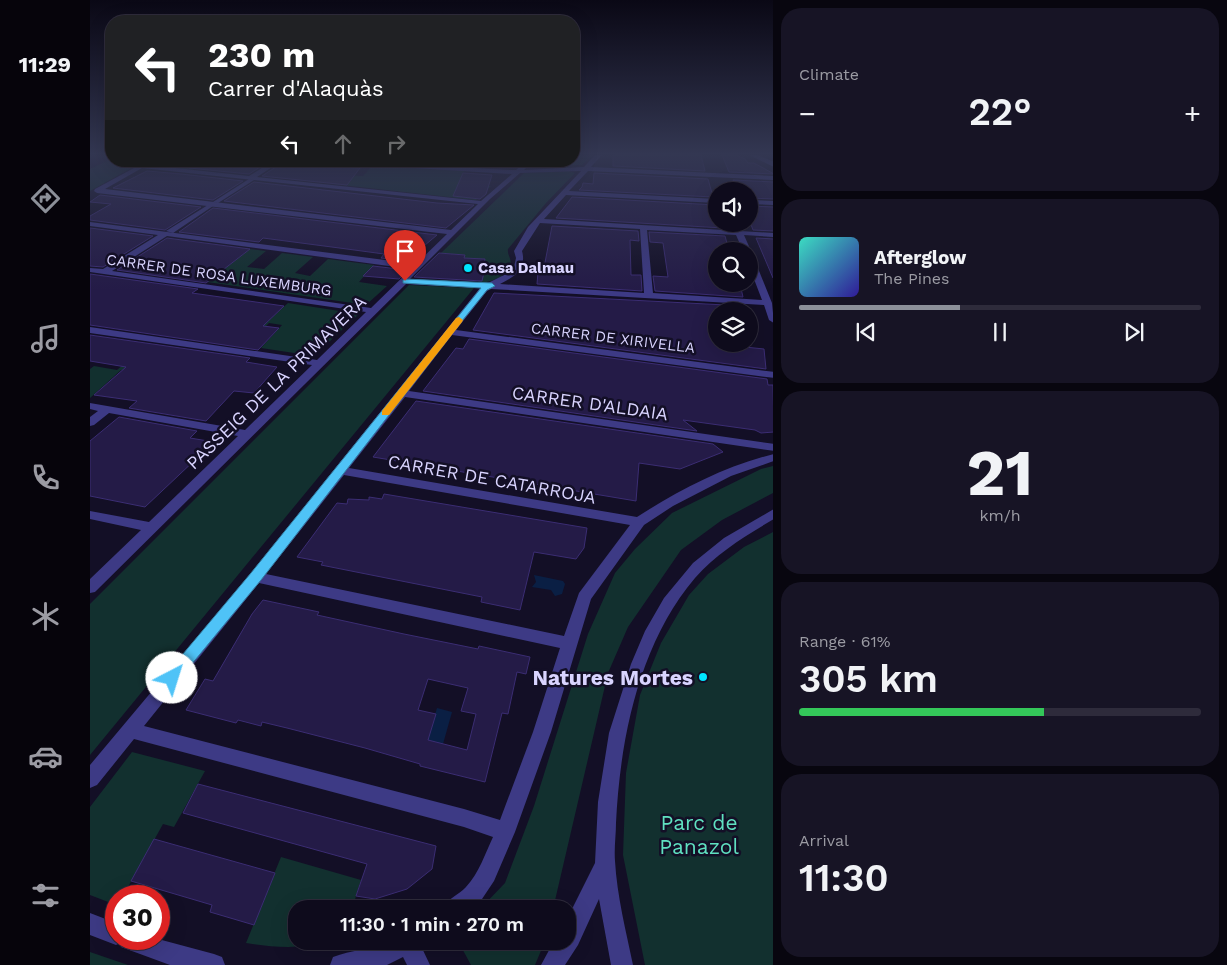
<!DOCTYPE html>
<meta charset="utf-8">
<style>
:root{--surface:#0e0b1c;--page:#171425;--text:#f1f3f6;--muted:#9b9ba3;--line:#2e2b3b;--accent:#8c9099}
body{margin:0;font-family:"Work Sans",sans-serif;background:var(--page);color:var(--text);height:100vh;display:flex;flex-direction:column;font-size:19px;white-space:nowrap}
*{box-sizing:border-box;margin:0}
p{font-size:16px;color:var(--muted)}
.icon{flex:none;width:28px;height:28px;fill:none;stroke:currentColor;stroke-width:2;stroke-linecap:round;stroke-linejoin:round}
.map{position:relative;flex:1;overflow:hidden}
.sheet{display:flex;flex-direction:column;gap:8px;padding:8px;background:#08060f;width:454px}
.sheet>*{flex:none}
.top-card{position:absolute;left:15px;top:15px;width:475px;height:152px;border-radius:20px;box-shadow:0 5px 20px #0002,0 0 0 1px var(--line);background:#202124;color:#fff;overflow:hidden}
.fabs{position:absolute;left:618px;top:182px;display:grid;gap:10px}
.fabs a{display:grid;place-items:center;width:50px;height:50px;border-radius:50%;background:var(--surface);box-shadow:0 5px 20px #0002,0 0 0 1px var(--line);font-size:25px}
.speed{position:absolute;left:15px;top:885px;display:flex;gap:10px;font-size:25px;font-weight:700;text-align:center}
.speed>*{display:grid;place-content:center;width:65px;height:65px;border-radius:50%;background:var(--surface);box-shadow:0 5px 20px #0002,0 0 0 1px var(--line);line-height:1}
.speed .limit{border:8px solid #d22;background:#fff;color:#111}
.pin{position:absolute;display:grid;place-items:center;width:42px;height:42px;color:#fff;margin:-51px -21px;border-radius:50% 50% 50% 0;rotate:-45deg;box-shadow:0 0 5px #0007}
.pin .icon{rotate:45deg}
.me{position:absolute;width:55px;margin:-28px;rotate:40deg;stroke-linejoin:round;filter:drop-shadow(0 0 4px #0008)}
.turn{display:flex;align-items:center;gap:18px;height:105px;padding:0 20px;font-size:22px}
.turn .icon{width:65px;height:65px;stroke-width:2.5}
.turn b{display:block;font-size:35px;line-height:42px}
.lanes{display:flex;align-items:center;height:48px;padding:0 20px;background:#0003;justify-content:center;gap:25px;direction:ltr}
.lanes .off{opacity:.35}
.big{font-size:38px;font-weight:600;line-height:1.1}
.sheet .widget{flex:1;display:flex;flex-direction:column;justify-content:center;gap:8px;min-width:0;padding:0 18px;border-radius:20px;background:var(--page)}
.sheet .dial{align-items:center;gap:0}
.dial b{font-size:65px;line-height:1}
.song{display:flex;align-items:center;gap:15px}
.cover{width:60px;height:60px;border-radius:8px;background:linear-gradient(135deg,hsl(170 70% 55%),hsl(250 70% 35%))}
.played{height:5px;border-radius:2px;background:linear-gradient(90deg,var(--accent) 40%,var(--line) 40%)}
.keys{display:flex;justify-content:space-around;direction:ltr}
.heat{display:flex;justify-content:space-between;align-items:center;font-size:28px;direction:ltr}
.charge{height:8px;border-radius:4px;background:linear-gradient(90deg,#34c759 61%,var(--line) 0)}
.trip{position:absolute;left:198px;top:900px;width:288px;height:50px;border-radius:20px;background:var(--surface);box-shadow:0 5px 20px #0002,0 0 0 1px var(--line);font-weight:600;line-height:50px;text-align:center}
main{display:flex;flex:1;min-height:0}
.dock{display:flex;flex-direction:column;width:90px;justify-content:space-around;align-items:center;background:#06040b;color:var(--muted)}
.dock .icon{width:35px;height:35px}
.dock .current{color:var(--accent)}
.dock b{font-size:22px;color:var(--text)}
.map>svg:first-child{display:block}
</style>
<main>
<nav class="dock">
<b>11:29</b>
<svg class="icon current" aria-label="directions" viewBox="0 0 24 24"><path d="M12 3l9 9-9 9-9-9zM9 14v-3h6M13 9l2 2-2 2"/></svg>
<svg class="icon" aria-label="music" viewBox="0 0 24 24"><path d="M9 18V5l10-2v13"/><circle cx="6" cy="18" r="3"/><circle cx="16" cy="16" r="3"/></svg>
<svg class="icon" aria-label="phone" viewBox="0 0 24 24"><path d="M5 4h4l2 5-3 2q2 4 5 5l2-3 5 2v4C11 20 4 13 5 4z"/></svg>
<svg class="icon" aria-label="climate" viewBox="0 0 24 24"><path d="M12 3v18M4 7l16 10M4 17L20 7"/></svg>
<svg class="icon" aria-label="car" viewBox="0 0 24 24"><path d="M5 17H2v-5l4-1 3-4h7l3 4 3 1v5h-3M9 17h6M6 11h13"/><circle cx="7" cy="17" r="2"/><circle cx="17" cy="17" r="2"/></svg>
<svg class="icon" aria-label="filters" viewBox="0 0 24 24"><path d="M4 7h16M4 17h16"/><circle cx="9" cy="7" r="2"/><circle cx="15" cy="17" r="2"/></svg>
</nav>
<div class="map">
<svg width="684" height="965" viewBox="0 0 684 965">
<rect width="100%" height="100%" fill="#130f26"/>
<!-- green -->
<path fill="#12302f" d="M484,155H503L492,165L443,166L448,161H484Z
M21,159V161H54L0,191V169Z
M68,161H110L102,165L108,166L103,170L60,165Z
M254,165H263L256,175L273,176L282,166L374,171L369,183L401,186L386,200L243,184L255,175L246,174Z
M479,171L485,173L456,203L418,249C417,254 421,258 421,264C420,276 399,283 388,283L392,268H395L396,264L374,258V255L351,253L434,173Z
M160,249L176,251L157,267L174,269L192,253L223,257L205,273L220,276L238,259L284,265L269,282L297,286L276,305L117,282Z
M319,285L384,288L0,755V604Z
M198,303L269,314L224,356L171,348L192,325L179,323L157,346L160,320L176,323Z
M57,344L45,372L31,370L0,398V369L4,366L27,370Z
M683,466V493L632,520L591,550L538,627L518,673L463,909H390L415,883L444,806L498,634L525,573L545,549L582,513L671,469Z
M683,532V965H555L533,855L536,773L550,695L571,643L599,595L618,574L654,547Z
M42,752L115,771L84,827L73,824L33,896H26V905L0,895V807Z
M191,857L271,880L262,909H206V941H236C211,950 182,947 156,943Z
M368,941H455L445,965H381Z
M0,952L38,965H0Z"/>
<!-- water -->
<path fill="#0a1f44" d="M444,575L473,581L475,584L472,594L465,596L461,590L442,587L446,582Z
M347,708L362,712L353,744L337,741Z"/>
<!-- building -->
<path fill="#241b47" stroke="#3b2d73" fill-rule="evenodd" d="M523,155H611L615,171L523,166Z
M632,155H646L655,159L658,163H664L684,174L639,172Z
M110,161H162L178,162L159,174L99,168Z
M378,161H407L405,167L376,166Z
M192,163L224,165L270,168L257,185L172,176Z
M57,171L91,174L153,181L123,200L23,188Z
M373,173L402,175L396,194L390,199L363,196Z
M504,173L618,179L623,197L489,190L492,187L493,183L503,184Z
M643,180L684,182V199L659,198V191H647Z
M164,182L347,203L384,205L356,228L134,201Z
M10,195L111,207L75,230L0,220V216L21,204L0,202Z
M482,197L626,205V224H631L633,228L466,218Z
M659,206L684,207V231L663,230L659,219Z
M123,208L347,235L328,251L336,252L325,262L291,258L294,254L257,249L173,238L169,242L89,232Z
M462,226L548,231L549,241L540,240L541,275H551L552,291L447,284L448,272L453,273Z
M0,228L63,236L13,267L0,266Z
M559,232L635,236L638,247H634L636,251H626V284H650L653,297L565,291L563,276L578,277L573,243L560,242Z
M77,238L160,249L116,283L27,270Z
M666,238L684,239V277L683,278Z
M349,253L375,255L374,258L395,259L394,263L396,264L392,281L324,277Z
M283,266L317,270L309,279L273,276Z
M0,274L108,289L102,293L194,306L173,326L189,328L168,350L0,325Z
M404,293L655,306L657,311H626V344L674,349L676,369L383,330Z
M0,335L160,358L156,362L187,367L164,393L144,391L116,421L39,408L47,401L4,395L36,367L0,361Z
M379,339L677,379L678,385H683L684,432L671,433L665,430L593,420L607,431L333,391L366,348L373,349Z
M326,401L623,444L633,452L590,469L549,463L546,501L283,457Z
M29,417L107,431L100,438L124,442L55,507L0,496V441Z
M294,494L497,528L494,548L486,559L444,552L430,610L391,602L392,597L231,565L233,562L207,557L247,503L257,504L258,499L279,500V497L292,499Z
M173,600L229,612L227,615L314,634L388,649L389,646L440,657L436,674L427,672L418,714L412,713L395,782L330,766V764L275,748L197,728L172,722L171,726L148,720L146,723L96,710L115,679L123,681L162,614ZM338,679L378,688L371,711L386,714L377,750L338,740L346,714L328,710Z
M108,784L346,846L342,869L317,889L285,899L266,896L277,864L93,813Z
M64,839L185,873L164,925L120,912L122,905L41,881Z"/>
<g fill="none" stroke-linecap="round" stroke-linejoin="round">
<!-- pedestrian -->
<path fill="#3d3a85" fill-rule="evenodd" d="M159,179L164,180L128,203L123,202Z
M118,205L123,206L83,233L76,231Z"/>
<!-- minor -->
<path fill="#3d3a85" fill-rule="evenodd" d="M505,155H512L501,167L684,176V180L498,171L479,191L626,199V203L476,195L454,219L684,233V237L654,235L661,251L659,253V251H653L646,235L557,230L563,293L672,300L659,266V254L663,256L682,303L684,323L679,320L674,305L401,289L397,291L366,330L684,372V378L362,335L319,391L684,444V451L315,397L259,468L547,517C589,490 635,466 684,454V461L641,476L583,506L554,525L501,599L461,732L425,832L404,881L390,902L382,909H353C358,897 368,896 376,887C389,873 395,854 403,837L374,827L44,739L7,785L0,788V765L161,573L390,288L316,284L5,592L0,593V579L51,530L0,519V511L59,522L148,436L19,413L4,425L0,426V417L8,411L0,409V403L155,430L222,365L0,333V327L227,360L276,312L0,272V268L13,269L68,235L0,226V222L326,264L357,234L7,193L4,191L5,189L57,161L60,163L58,165L159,176L183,161H191L167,177L391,201L422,174L210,161H251L420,170H426L436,161H443L434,170L494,167ZM52,168L388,204L361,230L15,189ZM491,171L438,227L424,251L426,258L424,267L414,275L398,283L320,279L400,199L430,173ZM450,223L550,229L554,293L410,284C424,277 437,269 432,251ZM77,236L321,269L281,308L22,271ZM254,475L540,525L489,593L474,636L176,574ZM169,583L470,648L443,732L410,820L374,809L54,726Z
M659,155H668L684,162V167Z
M659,200L684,201V205L659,204Z
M0,913L26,923V939H68L124,954L132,957L135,965H80L31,947L30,943L26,945L0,935Z
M298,941H333L331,946L340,965H317L313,957L297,965H240L243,957C261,950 280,950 298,941Z"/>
<!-- tertiary -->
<path fill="#3d3a85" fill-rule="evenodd" d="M684,509V519C655,536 627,553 605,578C549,644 530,739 526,823C526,835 524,848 525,861C527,896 536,931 543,965H521L509,899L488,945L475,965H451L464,941H476V921L505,863L508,802L519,733L541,664L555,631L574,598L603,563L634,538Z"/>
</g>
<!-- sky -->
<linearGradient id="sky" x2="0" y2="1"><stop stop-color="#0a0815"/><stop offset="0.53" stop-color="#333752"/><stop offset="1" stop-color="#333752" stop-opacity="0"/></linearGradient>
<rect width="684" height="290" fill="url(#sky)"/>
<!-- route -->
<path fill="#4fc3f7" stroke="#337fa1" d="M315,279L402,283L405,286L397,290L368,326L171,580L87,682L82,684L77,682L74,678L77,673L161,573L391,288L313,283V280Z"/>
<!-- slow -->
<path fill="#f59e0b" d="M369,317L373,320L372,322L299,415H292V411L366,318Z"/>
<!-- markers -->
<g fill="#00e5ff" stroke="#130f26" stroke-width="2">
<circle cx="378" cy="268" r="5"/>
<circle cx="613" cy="677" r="5"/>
</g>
<g text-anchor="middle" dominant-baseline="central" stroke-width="5" stroke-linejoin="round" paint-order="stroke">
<!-- far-poi labels -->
<g font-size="15" font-weight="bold" fill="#d9d4ff" stroke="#130f26" text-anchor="start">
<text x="388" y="268">Casa Dalmau</text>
</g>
<!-- far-street labels -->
<g font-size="15" fill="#d9d4ff" stroke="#130f26">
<text transform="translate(129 275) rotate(8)">CARRER DE ROSA LUXEMBURG</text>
<text transform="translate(523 338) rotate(7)">CARRER DE XIRIVELLA</text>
</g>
<!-- street labels -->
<g font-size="18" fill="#d9d4ff" stroke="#130f26">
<text transform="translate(186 382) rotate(-44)">PASSEIG DE LA PRIMAVERA</text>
<text transform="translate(500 403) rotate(8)">CARRER D'ALDAIA</text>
<text transform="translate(402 479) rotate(10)">CARRER DE CATARROJA</text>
</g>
<!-- near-poi labels -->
<g font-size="21" font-weight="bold" fill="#d9d4ff" stroke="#130f26" text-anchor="end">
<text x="603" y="677">Natures Mortes</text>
</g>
<!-- near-park labels -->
<g font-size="21" fill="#5fe0c0" stroke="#130f26">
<text x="609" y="822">Parc de<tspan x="609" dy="24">Panazol</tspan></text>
</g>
</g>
</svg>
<div class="fabs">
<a><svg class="icon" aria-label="sound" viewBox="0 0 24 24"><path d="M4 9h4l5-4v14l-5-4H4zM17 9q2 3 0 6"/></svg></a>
<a><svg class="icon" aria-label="search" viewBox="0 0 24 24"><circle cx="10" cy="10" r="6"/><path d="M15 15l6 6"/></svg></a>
<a><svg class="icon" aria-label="layers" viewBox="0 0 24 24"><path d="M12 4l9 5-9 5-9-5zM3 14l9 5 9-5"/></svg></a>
</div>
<div class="speed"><div class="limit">30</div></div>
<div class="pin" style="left:315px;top:281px;background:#d93025"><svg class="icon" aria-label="arrive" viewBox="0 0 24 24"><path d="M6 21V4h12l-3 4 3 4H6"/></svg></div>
<svg class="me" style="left:82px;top:678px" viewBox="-20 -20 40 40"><circle r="19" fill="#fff"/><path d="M0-13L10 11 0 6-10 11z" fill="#4fc3f7"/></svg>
<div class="trip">11:30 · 1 min · 270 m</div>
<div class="top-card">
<div class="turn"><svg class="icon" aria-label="left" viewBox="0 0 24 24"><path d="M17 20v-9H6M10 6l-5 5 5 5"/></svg><div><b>230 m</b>Carrer d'Alaquàs</div></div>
<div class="lanes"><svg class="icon" aria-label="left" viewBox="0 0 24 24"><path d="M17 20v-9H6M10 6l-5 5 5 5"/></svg><svg class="icon off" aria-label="ahead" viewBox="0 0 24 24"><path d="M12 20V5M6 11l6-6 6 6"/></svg><svg class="icon off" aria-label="right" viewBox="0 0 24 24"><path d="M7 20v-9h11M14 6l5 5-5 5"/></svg></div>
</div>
</div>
<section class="sheet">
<div class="widget"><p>Climate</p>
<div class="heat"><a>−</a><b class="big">22°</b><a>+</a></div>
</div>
<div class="widget">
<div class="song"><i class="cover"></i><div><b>Afterglow</b><p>The Pines</p></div></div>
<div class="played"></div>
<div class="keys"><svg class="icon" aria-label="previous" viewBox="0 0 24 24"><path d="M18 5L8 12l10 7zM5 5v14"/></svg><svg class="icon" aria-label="pause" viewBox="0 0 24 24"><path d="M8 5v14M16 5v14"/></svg><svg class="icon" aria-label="next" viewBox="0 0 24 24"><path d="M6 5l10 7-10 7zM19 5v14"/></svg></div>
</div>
<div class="widget dial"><b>21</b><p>km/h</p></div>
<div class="widget"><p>Range · 61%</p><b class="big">305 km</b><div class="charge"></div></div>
<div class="widget"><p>Arrival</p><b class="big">11:30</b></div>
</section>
</main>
